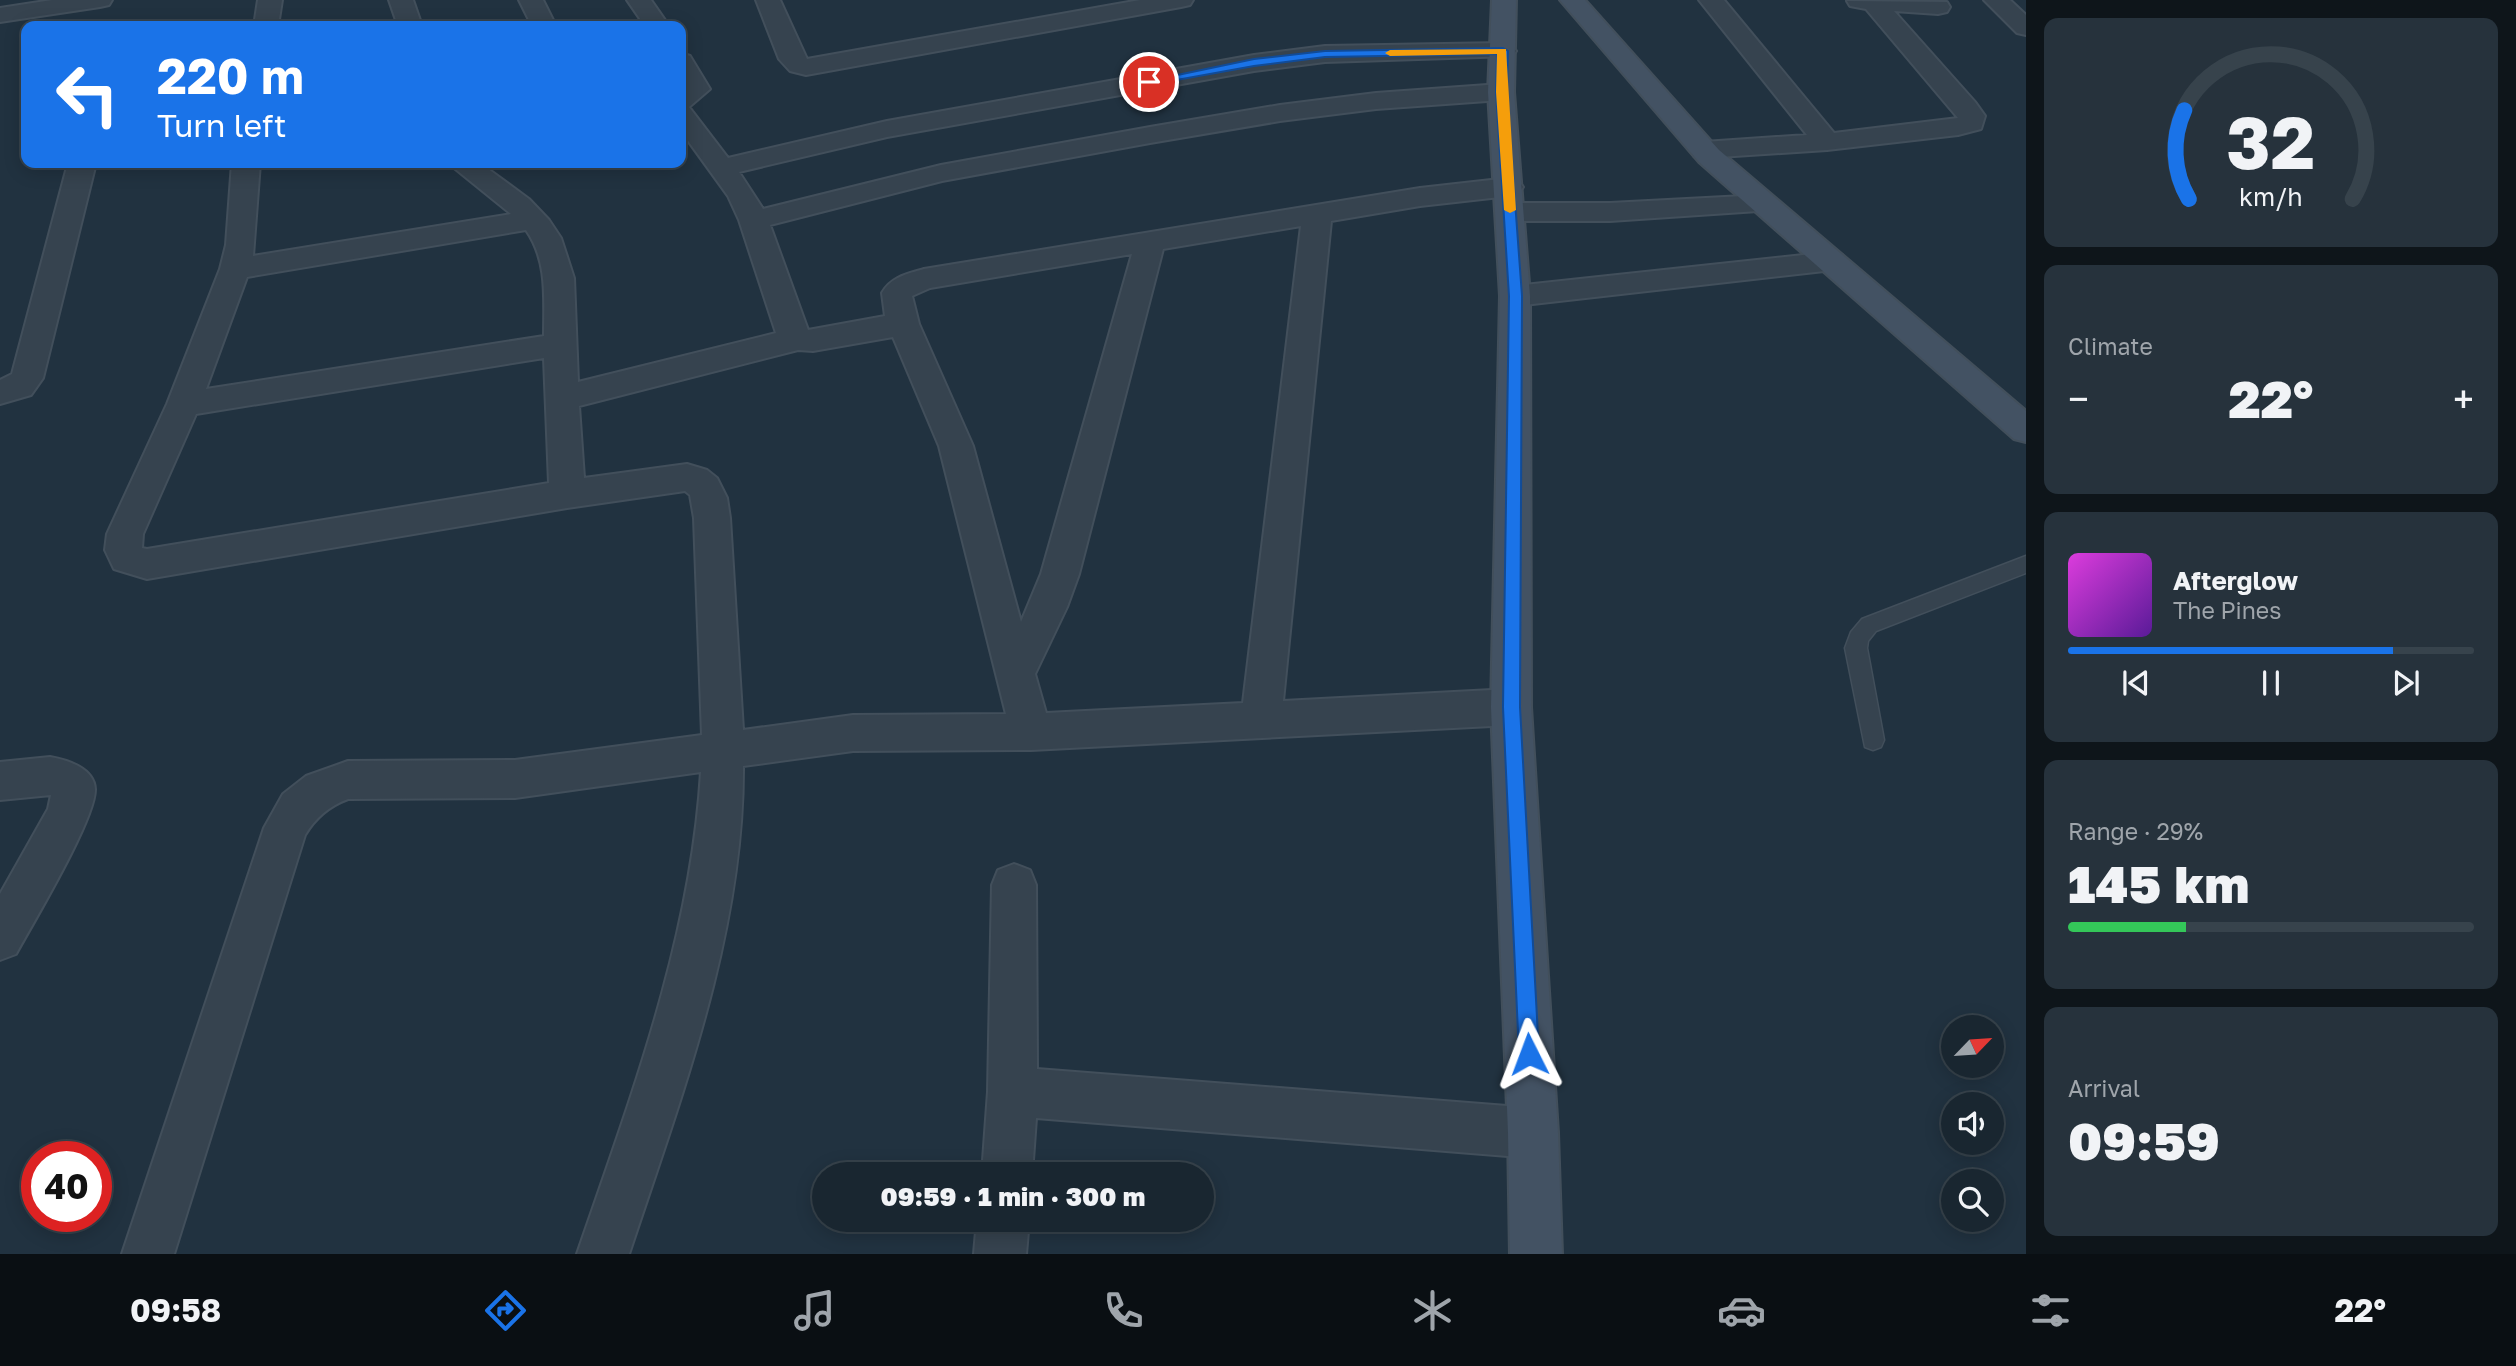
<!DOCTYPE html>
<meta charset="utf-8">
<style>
:root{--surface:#192630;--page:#26323c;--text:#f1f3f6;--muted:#9fa5ab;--line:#37434c;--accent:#1a73e8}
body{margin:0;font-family:"Golos Text",sans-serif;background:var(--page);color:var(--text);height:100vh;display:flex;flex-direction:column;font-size:26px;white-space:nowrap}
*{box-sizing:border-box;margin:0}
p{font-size:23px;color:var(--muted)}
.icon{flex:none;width:38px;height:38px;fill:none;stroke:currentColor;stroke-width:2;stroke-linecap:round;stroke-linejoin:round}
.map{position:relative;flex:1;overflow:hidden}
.panel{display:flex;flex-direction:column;gap:18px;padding:18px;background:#0e151a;width:490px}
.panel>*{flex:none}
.hud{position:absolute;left:21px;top:21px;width:665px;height:147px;border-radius:14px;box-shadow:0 4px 18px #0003,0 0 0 2px var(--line);background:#1a73e8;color:#fff;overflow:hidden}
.needle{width:46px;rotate:65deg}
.buttons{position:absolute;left:1941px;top:1015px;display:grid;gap:14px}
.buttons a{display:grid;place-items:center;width:63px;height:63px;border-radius:50%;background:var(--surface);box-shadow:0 4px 18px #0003,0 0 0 2px var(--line);font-size:35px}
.speed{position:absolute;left:21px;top:1141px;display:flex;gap:14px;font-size:35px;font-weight:700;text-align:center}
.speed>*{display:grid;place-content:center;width:91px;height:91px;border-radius:50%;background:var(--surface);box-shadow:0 4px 18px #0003,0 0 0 2px var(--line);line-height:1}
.speed .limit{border:10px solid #d22;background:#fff;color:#111}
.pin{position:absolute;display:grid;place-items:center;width:60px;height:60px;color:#fff;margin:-30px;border:4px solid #fff;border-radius:50%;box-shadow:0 2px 7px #0007}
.me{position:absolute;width:77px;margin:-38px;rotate:357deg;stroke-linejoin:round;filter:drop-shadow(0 0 5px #0008)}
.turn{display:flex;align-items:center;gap:24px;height:147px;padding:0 21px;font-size:32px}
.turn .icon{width:91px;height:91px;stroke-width:2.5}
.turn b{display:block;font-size:49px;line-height:60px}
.big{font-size:52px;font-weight:800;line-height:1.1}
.panel .card{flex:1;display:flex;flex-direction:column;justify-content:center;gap:10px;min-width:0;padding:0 24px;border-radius:14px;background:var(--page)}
.panel .dial{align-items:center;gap:0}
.dial svg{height:182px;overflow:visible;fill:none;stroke:var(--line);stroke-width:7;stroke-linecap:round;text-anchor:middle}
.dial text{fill:var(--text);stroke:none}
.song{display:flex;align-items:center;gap:21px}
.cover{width:84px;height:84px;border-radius:10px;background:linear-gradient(135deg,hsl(300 70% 55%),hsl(270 70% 35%))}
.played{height:7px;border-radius:4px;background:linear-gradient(90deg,var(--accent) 80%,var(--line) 80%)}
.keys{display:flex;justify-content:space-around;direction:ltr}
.heat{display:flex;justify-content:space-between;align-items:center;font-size:38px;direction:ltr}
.charge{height:10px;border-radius:5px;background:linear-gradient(90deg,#34c759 29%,var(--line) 0)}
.trip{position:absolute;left:812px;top:1162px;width:402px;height:70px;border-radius:35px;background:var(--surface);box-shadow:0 4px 18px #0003,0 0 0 2px var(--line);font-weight:800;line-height:70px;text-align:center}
.tabs{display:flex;height:112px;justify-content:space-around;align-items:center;background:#0a0f13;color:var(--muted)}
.tabs .icon{width:49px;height:49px}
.tabs .current{color:var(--accent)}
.tabs b{font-size:32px;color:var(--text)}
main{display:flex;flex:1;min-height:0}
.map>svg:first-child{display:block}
</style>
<main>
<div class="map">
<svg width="2026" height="1254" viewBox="0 0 2026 1254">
<rect width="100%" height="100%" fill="#213240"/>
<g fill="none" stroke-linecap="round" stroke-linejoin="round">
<defs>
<path id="lane" d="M2026,556V573L1876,631L1868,641L1867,648L1884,740L1881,747L1873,750L1865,747L1845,648L1851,632L1862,619Z"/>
<path id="street" d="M52,0H112L109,5L100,7L0,22V8Z
M258,0H282L278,26H254Z
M389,0H413L422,26H398Z
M519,0H543L556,26H532Z
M627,0H651L669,26H645Z
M756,0H780L807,59L1140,0H1193L1190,5L1181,7L806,75L790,71L779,59Z
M1699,0H1724L1834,133L1958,118L1866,9L1850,6L1847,1L1947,2L1950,7L1947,12L1938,14L1894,11L1975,102L1985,116L1981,129L1958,135L1827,150L1704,158L1694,156L1690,150L1694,144L1704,142L1807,135Z
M1984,0H2010L2026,15V35L2017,33Z
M1503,43L1512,46L1516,51L1512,56L1325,62L1254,71L887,137L739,172L763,209L941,165L1150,127L1280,105L1376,93L1501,84L1510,86L1514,92L1510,98L1501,100L1376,109L1280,121L1150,143L942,181L770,225L808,330L885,316L882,293C891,277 907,274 924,269L1420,188L1509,178L1519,181L1523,187L1519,193L1509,196L1420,206L1331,221L1283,701L1511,689L1525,695L1531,707L1525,719L1511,725L1031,750L853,751L743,766C744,933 681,1097 629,1254H577C631,1097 691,939 701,772L515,798L348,799C329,806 315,818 305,835L174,1254H122L264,828L283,794L306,776L348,761L515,760L702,735L694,518L690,495L685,491L567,508L147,579L114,569L105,550L107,534L167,404L220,269L226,245L232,163H260L253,256L511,214L448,163H480L529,199L549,220L561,238L574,278L578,382L776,333L739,220L728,196L681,131L683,87L681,53L690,56L710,89L689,107L728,158L887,121L1254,55L1325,46ZM1301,226L1243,703L1046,713L1035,674L1067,607L1079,574L1163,249ZM526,230C548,261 544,299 544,336L206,389L247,277ZM1132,254L1041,574L1021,622L973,446L919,324L912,296L930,288ZM893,337L939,446L1006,714L853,715L743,730L730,518L727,498L717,478L707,470L687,464L584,478L579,406L798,350L813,351ZM544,358L549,483L147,549L142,548L143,534L196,414Z
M68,163H96L43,378L31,395L0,404V380L12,374Z
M1763,195L1773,198L1777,204L1773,210L1610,221H1510L1500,218L1496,212L1500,206L1510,203H1610Z
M1831,252L1842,255L1846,262L1842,269L1515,306L1504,303L1500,296L1504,289L1515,286Z
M50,757C67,760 94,768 95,789C96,818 33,923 16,954L0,960V894L48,809L51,795L0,800V762Z
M1014,864L1030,870L1036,885L1037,1069L1533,1108L1551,1115L1558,1133L1551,1151L1533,1158L1036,1118L1032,1174H982L988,1092L992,885L998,870Z
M977,1220H1029L1026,1254H974Z"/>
<path id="secondary" d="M1492,0H1516L1514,92L1530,296L1531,707L1558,1133L1562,1254H1510L1508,1133L1491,707L1500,296L1488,92Z
M1560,0H1585L1719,150L2026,411V442L2014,439L1699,162Z"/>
</defs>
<!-- lane casing -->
<use href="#lane" stroke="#424f5b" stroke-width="3"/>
<!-- street casing -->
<use href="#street" stroke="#424f5b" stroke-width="4"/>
<!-- secondary casing -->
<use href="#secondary" stroke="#424f5b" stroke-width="4"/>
<!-- lane -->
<use href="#lane" fill="#36434f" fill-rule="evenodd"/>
<!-- street -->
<use href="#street" fill="#36434f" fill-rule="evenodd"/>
<!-- secondary -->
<use href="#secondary" fill="#435263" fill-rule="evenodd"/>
</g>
<!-- route -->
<path fill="#1a73e8" stroke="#114b97" stroke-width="2" d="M1503,48L1508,51L1507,92L1522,296L1520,707L1539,1054L1536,1061L1529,1063L1522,1061L1519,1054L1503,707L1509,296L1496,92L1497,54L1325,57L1254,66L1149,85L1144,82L1254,59L1325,51Z"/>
<!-- slow -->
<path fill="#f59e0b" d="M1506,49L1516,210L1510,213L1504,210L1496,92L1497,54L1390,56L1385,53L1390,50Z"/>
</svg>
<div class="buttons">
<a><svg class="needle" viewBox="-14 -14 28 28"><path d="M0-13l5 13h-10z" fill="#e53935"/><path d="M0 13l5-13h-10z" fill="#9fa5ab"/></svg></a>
<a><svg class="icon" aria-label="sound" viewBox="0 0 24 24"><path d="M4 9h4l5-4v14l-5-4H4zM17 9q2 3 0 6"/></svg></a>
<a><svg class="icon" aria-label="search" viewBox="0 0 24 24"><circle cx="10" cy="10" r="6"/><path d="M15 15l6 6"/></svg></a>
</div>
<div class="speed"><div class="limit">40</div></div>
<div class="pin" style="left:1149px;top:82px;background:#d93025"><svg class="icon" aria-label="arrive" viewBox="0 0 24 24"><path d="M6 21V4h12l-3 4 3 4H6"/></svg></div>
<svg class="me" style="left:1529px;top:1054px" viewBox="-20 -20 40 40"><path d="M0-17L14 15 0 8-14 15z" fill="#1a73e8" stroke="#fff" stroke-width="4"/></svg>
<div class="trip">09:59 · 1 min · 300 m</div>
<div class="hud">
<div class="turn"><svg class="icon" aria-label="left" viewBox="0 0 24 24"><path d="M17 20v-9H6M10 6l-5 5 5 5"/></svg><div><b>220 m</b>Turn left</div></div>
</div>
</div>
<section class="panel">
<div class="card dial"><svg viewBox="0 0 100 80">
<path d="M14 69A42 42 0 1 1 86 69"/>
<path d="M14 69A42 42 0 0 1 12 30" stroke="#1a73e8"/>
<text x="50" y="56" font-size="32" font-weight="700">32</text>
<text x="50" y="72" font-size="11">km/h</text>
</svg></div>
<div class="card"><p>Climate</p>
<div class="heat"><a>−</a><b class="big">22°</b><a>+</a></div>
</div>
<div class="card">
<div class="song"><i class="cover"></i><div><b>Afterglow</b><p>The Pines</p></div></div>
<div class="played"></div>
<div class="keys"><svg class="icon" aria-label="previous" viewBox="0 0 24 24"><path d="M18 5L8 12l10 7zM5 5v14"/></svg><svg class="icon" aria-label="pause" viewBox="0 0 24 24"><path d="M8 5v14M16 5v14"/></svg><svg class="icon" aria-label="next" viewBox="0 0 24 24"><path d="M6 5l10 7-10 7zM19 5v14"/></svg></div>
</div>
<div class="card"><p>Range · 29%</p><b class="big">145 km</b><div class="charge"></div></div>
<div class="card"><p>Arrival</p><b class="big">09:59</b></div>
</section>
</main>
<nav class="tabs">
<b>09:58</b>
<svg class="icon current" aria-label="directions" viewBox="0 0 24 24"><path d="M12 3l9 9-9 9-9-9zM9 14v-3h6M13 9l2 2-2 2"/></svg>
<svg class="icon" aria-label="music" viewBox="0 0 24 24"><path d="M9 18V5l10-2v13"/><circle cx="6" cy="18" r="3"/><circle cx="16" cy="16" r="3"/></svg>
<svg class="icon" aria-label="phone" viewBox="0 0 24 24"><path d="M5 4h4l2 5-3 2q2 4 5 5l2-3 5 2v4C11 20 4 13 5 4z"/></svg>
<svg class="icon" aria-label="climate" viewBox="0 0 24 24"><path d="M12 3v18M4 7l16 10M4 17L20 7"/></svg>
<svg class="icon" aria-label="car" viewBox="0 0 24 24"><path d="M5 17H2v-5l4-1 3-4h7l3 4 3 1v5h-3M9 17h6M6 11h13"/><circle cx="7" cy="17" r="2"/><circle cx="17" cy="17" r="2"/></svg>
<svg class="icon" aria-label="filters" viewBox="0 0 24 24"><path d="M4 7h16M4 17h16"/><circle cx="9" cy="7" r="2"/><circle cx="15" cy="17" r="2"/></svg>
<b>22°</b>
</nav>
